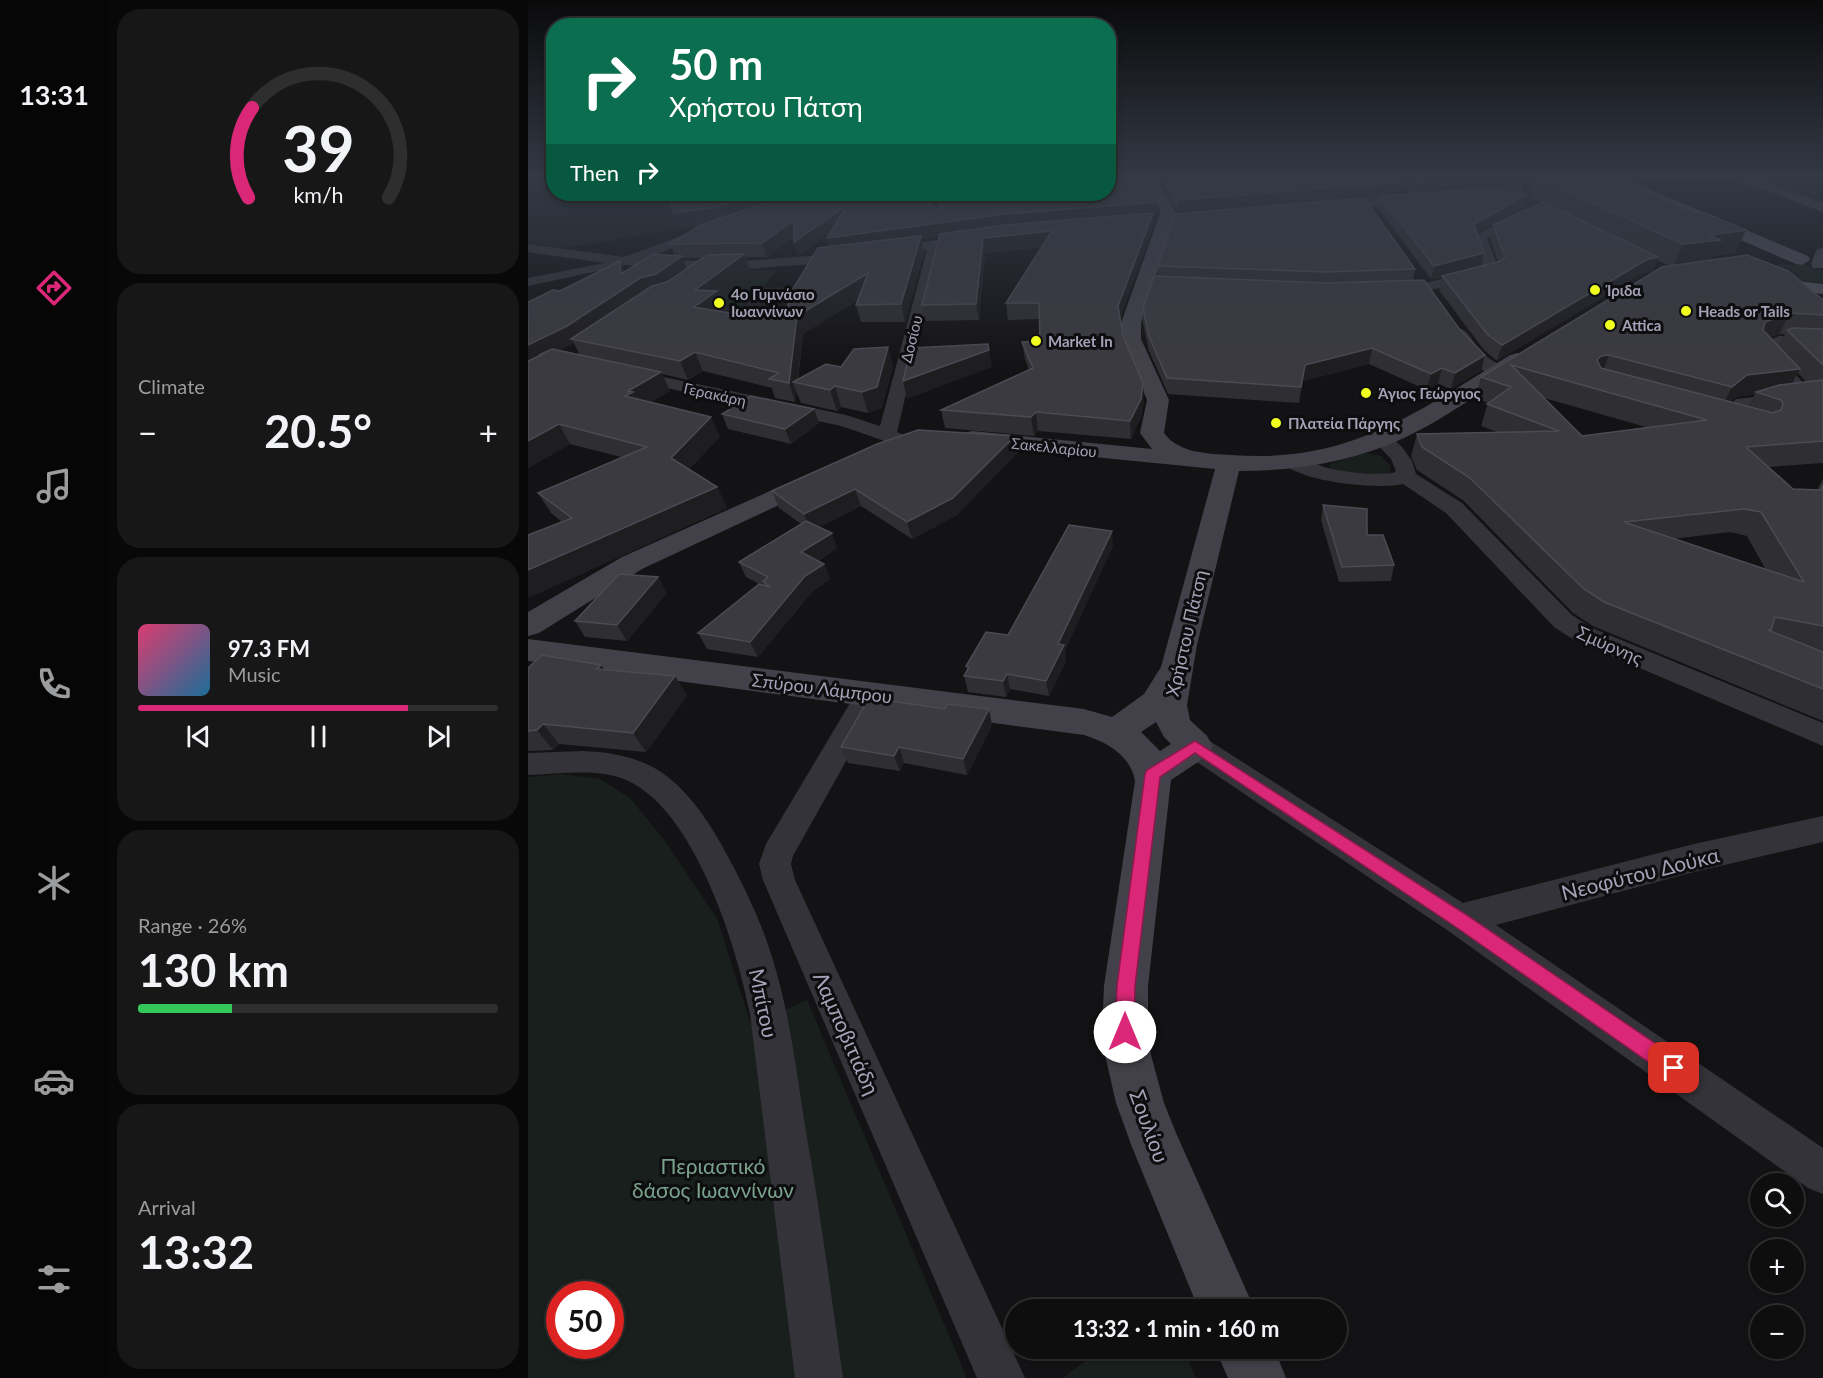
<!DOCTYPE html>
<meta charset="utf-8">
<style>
:root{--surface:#0e0e0f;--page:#171718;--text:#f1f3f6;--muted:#9b9c9e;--line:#2e2e2f;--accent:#db2777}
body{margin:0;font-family:Lato,sans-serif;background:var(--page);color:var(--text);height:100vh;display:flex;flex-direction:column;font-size:22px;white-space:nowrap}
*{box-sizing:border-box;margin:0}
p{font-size:20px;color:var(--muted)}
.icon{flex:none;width:33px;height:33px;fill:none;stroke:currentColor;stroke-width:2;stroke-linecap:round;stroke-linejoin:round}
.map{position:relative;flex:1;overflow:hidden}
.panel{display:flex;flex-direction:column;gap:9px;padding:9px;background:#080808;width:420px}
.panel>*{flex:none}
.banner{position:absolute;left:18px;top:18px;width:570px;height:183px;border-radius:24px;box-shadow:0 3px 9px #0003,0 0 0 2px var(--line);background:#0b6e4f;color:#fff;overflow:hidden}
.controls{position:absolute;left:1222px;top:1173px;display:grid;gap:12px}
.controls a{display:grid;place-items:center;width:54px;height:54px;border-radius:50%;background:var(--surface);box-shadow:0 3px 9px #0003,0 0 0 2px var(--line);font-size:30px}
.speed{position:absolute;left:18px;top:1281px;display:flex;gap:12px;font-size:30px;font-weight:700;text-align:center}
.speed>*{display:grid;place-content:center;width:78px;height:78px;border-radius:50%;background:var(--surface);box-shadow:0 3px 9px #0003,0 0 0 2px var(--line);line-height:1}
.speed .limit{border:9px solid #d22;background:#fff;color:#111}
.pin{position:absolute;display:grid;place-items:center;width:51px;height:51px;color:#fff;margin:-26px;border-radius:12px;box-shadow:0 3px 9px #0006}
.me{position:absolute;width:66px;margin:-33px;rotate:0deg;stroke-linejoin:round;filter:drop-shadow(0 0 4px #0008)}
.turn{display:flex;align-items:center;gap:21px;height:126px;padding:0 24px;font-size:27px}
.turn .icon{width:78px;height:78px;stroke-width:2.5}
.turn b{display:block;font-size:42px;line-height:51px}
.then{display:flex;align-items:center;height:57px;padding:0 24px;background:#0003;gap:12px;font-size:22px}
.big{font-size:45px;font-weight:700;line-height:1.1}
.panel .widget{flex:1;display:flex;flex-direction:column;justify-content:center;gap:9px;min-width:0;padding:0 21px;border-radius:24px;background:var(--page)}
.panel .dial{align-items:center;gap:0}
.dial svg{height:156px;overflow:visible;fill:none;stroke:var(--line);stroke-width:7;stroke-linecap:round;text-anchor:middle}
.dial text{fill:var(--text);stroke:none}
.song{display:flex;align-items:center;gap:18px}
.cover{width:72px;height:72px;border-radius:9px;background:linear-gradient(135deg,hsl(340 70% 55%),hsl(200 70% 35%))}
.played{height:6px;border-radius:3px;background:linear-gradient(90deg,var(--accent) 75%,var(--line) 75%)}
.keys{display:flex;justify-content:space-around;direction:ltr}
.heat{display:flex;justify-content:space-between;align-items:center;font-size:33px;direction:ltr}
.charge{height:9px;border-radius:4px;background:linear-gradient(90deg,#34c759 26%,var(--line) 0)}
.trip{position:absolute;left:477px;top:1299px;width:342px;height:60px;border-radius:30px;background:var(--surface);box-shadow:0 3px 9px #0003,0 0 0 2px var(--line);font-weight:700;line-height:60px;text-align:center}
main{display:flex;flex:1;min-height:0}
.dock{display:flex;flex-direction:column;width:108px;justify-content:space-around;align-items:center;background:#060606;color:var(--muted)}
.dock .icon{width:42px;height:42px}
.dock .selected{color:var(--accent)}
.dock b{font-size:27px;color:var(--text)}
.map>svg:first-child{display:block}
</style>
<main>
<nav class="dock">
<b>13:31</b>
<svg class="icon selected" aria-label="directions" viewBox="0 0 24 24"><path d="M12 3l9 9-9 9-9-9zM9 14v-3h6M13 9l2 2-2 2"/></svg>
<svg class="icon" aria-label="music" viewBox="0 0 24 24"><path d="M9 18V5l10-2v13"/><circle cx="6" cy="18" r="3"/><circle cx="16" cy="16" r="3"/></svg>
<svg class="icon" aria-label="phone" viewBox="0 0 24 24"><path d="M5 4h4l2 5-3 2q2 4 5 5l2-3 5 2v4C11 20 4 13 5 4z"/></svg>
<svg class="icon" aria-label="climate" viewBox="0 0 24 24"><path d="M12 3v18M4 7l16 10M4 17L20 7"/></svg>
<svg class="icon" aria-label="car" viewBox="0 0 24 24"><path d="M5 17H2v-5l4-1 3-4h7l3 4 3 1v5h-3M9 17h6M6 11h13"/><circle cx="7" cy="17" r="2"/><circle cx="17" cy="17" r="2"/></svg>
<svg class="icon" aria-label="filters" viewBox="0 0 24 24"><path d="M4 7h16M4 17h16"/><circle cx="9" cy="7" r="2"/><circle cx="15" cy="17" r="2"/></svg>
</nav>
<section class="panel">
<div class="widget dial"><svg viewBox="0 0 100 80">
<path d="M14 69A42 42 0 1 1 86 69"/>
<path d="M14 69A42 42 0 0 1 16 23" stroke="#db2777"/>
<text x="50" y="56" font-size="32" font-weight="700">39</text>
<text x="50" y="72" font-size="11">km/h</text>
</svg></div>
<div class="widget"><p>Climate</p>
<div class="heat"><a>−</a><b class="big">20.5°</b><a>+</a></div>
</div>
<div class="widget">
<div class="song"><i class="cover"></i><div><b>97.3 FM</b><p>Music</p></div></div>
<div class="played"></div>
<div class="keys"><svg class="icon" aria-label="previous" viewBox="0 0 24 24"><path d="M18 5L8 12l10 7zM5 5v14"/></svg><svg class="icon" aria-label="pause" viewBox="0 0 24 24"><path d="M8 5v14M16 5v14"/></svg><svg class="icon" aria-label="next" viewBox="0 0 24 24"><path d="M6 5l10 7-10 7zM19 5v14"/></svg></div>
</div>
<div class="widget"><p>Range · 26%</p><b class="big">130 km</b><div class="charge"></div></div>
<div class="widget"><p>Arrival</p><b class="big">13:32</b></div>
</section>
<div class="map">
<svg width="1295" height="1378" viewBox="0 0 1295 1378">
<rect width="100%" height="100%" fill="#131214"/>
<!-- built -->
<path fill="#1f1e21" d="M179,269L249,271L234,288L259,287L236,322L113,318Z"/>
<!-- green -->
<path fill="#181f1c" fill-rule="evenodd" d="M1216,175H1271L1295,182V203Z
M25,182L26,194H261L166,230L156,228L37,248L0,244V190Z
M1252,264L1276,265L1295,271V283L1265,281L1246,266Z
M213,279H242L213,307L183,306Z
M838,453L854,456L862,466V472L858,475L816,472L801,467L804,463Z
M34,774L72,779L102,798L137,841L189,918L223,1025L279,1000L439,1378H0V777ZM32,1294H82V1346H32Z
M574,1348L656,1349L668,1378H535Z"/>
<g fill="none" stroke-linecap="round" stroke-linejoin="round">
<!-- street -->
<path fill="#343339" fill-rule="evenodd" d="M412,194H424L419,216L413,220L407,216Z
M888,196L894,200L892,203L803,209L797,205L803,201Z
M994,210L998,211L1000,214L998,217L959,238L971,270L969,273C949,278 870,304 856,289L863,285L898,283L956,268L945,237Z
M177,227L182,228L183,231L182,234L116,259L204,262L318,253L325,257L318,261L299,263L204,270H166L98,265L0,286V278L77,263L0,252V244L96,257Z
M446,234L453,238L451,241L413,247L369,432L381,437L384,441L381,445L374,447L313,426L102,380L96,379L93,375L96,371L102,370L318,415L352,426L399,250L359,256L352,252L359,248Z
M931,328C942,331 946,345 954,353C962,360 972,363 978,371L975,375C953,380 934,349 923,333Z
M1251,336L1295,338V348L1254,346L1244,350L1286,394L1289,398L1286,402H1274L1226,349L1228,345Z
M1258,394L1264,395L1267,399L1264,403C1251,406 1233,403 1220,408C1207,413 1206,426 1190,422L1188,418L1208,399Z
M854,433L861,435L874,447L884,461L888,474L934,503L1044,615L1064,628L1295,723V746L1046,640L1026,627L918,513L875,484C851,490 768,482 753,461L756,457C771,453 786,464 800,468C822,473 844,475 865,473L868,471L863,459L844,439L847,435Z
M341,685L351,688L355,695L265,856L263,864L267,880L497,1378H449L235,880L231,864L238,844L331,688Z
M667,735L677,738L935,903L1166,844L1295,816V842L1166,872L968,925L1295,1148V1194L1280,1188L919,930L657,754L653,746L657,738Z
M55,751C85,752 116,758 140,777C165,797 183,825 198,853C219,891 238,932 249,974C263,1024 269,1075 277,1126C292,1210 303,1294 315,1378H267L222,1014C209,947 166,807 96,779C67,768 30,774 0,775V753Z"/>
<!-- secondary -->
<path fill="#424149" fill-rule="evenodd" d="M612,175H626L646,208L648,214L613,323V339L641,400L636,433C650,453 681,454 703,455C821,464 888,413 982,355L989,353L996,355L999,359L996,363C957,389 919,418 876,438C825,462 767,471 711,471L669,645L659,705L662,720L679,736L685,746L679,756L643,780L620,986V1032L623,1055L636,1103L648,1133L727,1310H671L604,1147L588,1103L577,1055L574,1032L576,986L607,781C603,756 579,742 556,735L0,661V639L556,709L584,717L616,694L633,667L687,469L444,445L436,443L432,438L436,433L444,431L624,449L612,433L619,400L593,339V323L632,214V208ZM628,722L636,737L643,744L632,751L613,732Z
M1200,175H1220L1295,203V212L1202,178Z
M1284,175H1295V180L1286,178Z
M1295,248V268H1285L1283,264L1289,249Z
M287,471L296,474L300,479L296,484L114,569L11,633L0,636V612L94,557Z
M687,1348H746L758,1378H700Z"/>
<!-- primary -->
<path fill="#504f59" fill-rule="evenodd" d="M1068,175H1087L1280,256L1282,260L1274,265L1268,264L1070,178Z
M1238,271L1268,281L1295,284V294L1265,291L1232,280L1229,276L1232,272Z"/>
</g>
<!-- wall -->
<path fill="#2f2e32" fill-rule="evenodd" d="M629,175H860L867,195L886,194L864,175H1086L1093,183L1169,214L1218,230L1207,253L1185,256L1183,260L1295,300V463L1241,467L1265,489L1289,490L1295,479V721L1065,626L1045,613L936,501L889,470L883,456L889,434L969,432L953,426L960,403L947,398L953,377L1142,266L1129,260L1125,271L1113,274L969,361L956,350L911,290L914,277L903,279L850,208L852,196L650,213ZM1004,183L1000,197L1013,203L965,225L962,239L970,262L953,266L949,233L996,207L897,193ZM1251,334H1257L1250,346L1242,337ZM1270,373L1278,382L1264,384ZM1227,394L1220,406L1202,402L1208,397ZM1016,398L1118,427L1054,436ZM1202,532L1219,536L1238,570L1145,539Z
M170,194H410L407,207L409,209L629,215H625V227L592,318L595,336L616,401L613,417L603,439L510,431L506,436L417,428L413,410L501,370L497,359L494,342L512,341L511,319L480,320L478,303L513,247L457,253L451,320L398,321L394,305L411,236L393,239L396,252L377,322H333L328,305L331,299L275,334L270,380L313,367L360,347L365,367L354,408L340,413L313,407L309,411L273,403L268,391L267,402L247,398L244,388L175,371L160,380L134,374L142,391L123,402L192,437L161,469L189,487L199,508L0,598V535L34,522L23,513L10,493L93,457L42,444L0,468V302L32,291L147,256L142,244L184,222L151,226ZM302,233L299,238L301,247L260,306L238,319L192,311L196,309L190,295L222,270L217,257H239L266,236V242L270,255ZM154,258H174L159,269ZM46,343L51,354L32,350Z
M630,266L887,269L885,280L932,330L957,355L953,371L923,389L910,384L899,390L841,364L775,381L771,403L640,394L621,351L615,323V308L630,276Z
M286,409L291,423L263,444L200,429L194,414Z
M490,452L429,515L384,539L333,506L291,527L309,548L290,561L296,564L302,579L284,592L230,657L179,649L170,633L233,585L218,577L211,562L273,524L251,508L244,491Z
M795,505L866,565L863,581L811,582L793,520Z
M585,546L537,650L538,661L521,696L482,689L478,697L440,692L436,676L439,671L438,666L480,635Z
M130,577L139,593L99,641L57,637L47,621Z
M73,665L77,670L147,676L159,696L118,752L31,744L25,750L0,751V668Z
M464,725L439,775L376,763L372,771L320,763L313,747Z"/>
<!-- shaded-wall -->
<path fill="#1e1d20" d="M0,175H26V186L0,194Z
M960,175H1044L1006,176L1004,183L887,194L889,181Z
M869,183L867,195L650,213V200Z
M994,186L991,198L999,195L996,207L943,236L946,224L991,190Z
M230,194H271L193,221L151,226L146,213Z
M405,194H410L405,217L402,204Z
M630,196L629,215H625V227L591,322L590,306L624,215L479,227L393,239L396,252L377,322L373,304L392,239L303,252L299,238L477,214Z
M319,205L322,219L270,255L266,242Z
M266,220L269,233L239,257L234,243Z
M1218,230L1207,253L1185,256L1182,263L1145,268L1155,244L1181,235Z
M524,231L525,245L457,253L451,320L448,304L455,238Z
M956,253L953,266L903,279L906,266Z
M216,254L222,270L190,295L196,309L173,325L166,307L167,290Z
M154,256L159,271L43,339L46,343L15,359L13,355H11L14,360L0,367V345L93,274L92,261L99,276L112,278Z
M1130,257L1125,271L1113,274L969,361L974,345L1118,260Z
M340,273L344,290L275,334L269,383L265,382L268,391L267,402L261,383L269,316Z
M1262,313L1251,334L1227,343L1237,322Z
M360,347L365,367L354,408L340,413L334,392Z
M844,348L841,364L775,381L771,403L773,387L777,365Z
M461,350L464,367L379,399L375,381Z
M167,352L175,371L160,380L152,361Z
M957,355L953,371L923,389L927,373Z
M1081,355L1073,376L1069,360L1073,356Z
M914,368L910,384L899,390L903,374Z
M1272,369L1260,390L1228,392L1227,394L1208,397L1193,409L1204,387L1219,375Z
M133,372L142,391L113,408L97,396L100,391Z
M615,383L616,401L613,417L603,439L602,421Z
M307,386L313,407L309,411L302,390Z
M286,409L291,423L263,444L257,429Z
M508,412L510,431L506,436L503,417Z
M183,417L192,437L152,479L143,458Z
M31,424L42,444L0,468V441Z
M487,436L490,452L429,515L384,539L379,522Z
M189,487L199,508L0,598V570Z
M327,489L333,506L283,531L276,514Z
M584,531L585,546L537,650L538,661L521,696L518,681L530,644Z
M304,533L309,548L279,568L273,552Z
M296,564L302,579L284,592L230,657L222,642L277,576Z
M130,577L139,593L99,641L89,625Z
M73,665L87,685L69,669Z
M479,674L482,689L478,697L475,681Z
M147,676L159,696L118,752L105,733Z
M461,709L464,725L439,775L435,759Z
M15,724L31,744L25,750L9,730Z
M371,747L376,763L372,771L366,756Z"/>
<!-- building -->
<path fill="#3b3a40" stroke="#4c4a53" stroke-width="1.5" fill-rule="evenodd" d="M6,175H14L0,179V176Z
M580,175H617L630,196L629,202L477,214L299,238L319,205L266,242V220L234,243L142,244L173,225L264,194H405L402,204L409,209L418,205L421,194H580Z
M635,175H860L869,183L650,200Z
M881,175H960L889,181Z
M1011,175H1086L1095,179L1086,180L1169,214L1178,213L1218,230L1181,235L1192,240L1155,244L1006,176Z
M994,186L991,190L999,195L946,224L956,253L906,266L852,196Z
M170,194H230L188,207L146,213L143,203Z
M836,198L887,269L797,272L630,266L647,214Z
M1015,202L1130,257L1118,260L974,345L960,335L914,276L973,261L977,257L965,225Z
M625,213L590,306L595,336L615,383L613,399L602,421L508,412L503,417L413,410L505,368L494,342L512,341L511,303H478L524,231L455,238L448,304L394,305L412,234L477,225Z
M393,236L373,304L328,305L340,273L269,316L261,383L241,379L251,373L167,352L152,361L43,339L124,286L139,282L179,255L216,254L167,290L189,291L166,307L238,319L260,306V297L290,248Z
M125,254L154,256L128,274L112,278L39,326L0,345V302L25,290L32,291L92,261L93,274Z
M1219,255L1260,271L1295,300V315L1262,313L1237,322L1235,330L1272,369L1219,375L1204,387L1081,355L1073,356L1069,360L1073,368L1245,413L1253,410L1255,404L1253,400L1228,392L1251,385L1295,380V441L1218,447L1265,489L1293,490L1295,485V626L1247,617L1243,630H1240L1295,652V689L1076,602L1056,589L942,478L894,447L889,434L1031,431L959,404L983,387L953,377L1134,267ZM983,365L1179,420L1054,436ZM1216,509L1233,512L1276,582L1096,522Z
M626,276L797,283L896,280L932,330L957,355L927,373L914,368L903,374L844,348L777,365L773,387L639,378L621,336L615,308Z
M1265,328L1295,329V365L1259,330Z
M460,344L461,350L375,381L383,348Z
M360,347L349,387L334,392L307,386L302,390L265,382L298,364L313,367L326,349Z
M24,349L133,372L100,391L105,392L97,396L183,417L143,458L189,487L0,570V535L44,518L10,493L119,447L31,424L0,441V361L13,355H11Z
M223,396L286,409L257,429L194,414Z
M390,430L487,436L425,498L379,522L327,489L276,514L244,491L349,444Z
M795,505L839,509V535H855L866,565L814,567Z
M278,521L304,533L273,552L296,564L277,576L222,642L170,633L231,584L242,587L235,581L240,577L211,562Z
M541,525L584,531L530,644L536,645L518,681L479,674L475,681L436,676L441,667L438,666L458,632L480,635Z
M91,574L130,577L89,625L47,621Z
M14,655L73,665L69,669L147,676L105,733L15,724L9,730L0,731V668Z
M341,698L417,709L419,704L461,709L435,759L371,747L366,756L313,747Z"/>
<!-- sky -->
<linearGradient id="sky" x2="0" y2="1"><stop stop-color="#0a0a0b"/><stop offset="0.48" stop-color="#333945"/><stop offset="1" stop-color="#333945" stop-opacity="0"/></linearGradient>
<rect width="1295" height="368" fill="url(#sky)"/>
<!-- route -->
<path fill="#db2777" stroke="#8e194d" stroke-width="1.5" d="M667,741L937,914L1153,1061L1156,1068L1153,1075L1146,1078L1139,1075L925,925L667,753L632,777L607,986L606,1032L604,1039L597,1042L590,1039L587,1032L589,986L617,774L619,770Z"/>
<!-- markers -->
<g fill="#f1ff1f" stroke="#0e0d0f" stroke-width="2">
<circle cx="1067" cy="290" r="6"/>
<circle cx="191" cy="303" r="6"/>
<circle cx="1158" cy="311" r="6"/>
<circle cx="1082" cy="325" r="6"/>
<circle cx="508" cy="341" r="6"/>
<circle cx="838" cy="393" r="6"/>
<circle cx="748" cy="423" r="6"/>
</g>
<g text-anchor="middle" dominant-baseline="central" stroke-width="6" stroke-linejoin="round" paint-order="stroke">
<!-- far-poi labels -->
<g font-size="15" font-weight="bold" fill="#a4a2b6" stroke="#0e0d0f" text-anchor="start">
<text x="1079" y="290">Ίριδα</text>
<text x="203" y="294">4ο Γυμνάσιο<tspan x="203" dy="17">Ιωαννίνων</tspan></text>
<text x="1170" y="311">Heads or Tails</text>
<text x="1094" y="325">Attica</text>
<text x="520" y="341">Market In</text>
<text x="850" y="393">Άγιος Γεώργιος</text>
<text x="760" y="423">Πλατεία Πάργης</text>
</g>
<!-- far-street labels -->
<g font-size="15" fill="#a4a2b6" stroke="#0e0d0f">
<text transform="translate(383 339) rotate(-76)">Δοσίου</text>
<text transform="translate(187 394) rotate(12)">Γερακάρη</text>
<text transform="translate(526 447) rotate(6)">Σακελλαρίου</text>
</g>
<!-- street labels -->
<g font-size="18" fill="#a4a2b6" stroke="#0e0d0f">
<text transform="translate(658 633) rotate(-77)">Χρήστου Πάτση</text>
<text transform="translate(1082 645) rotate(24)">Σμύρνης</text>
<text transform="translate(294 688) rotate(7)">Σπύρου Λάμπρου</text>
</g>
<!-- near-street labels -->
<g font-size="21" fill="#a4a2b6" stroke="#0e0d0f">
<text transform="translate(1112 873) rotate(-14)">Νεοφύτου Δούκα</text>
<text transform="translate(236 1003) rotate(78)">Μπίτου</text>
<text transform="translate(319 1033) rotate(66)">Λαμποβιτιάδη</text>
<text transform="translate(622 1126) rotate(70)">Σουλίου</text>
</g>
<!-- near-park labels -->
<g font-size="21" fill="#78a28b" stroke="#0e0d0f">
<text x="185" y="1165">Περιαστικό<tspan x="185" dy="24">δάσος Ιωαννίνων</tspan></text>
</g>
</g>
</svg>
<div class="controls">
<a><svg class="icon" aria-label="search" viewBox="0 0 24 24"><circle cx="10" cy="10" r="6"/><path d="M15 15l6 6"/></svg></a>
<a>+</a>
<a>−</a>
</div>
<div class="speed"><div class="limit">50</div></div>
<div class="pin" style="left:1146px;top:1068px;background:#d93025"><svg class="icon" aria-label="arrive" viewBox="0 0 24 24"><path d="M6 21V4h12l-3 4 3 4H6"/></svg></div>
<svg class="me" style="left:597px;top:1032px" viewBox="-20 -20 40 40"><circle r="19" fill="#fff"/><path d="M0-13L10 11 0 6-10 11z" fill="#db2777"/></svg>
<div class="trip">13:32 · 1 min · 160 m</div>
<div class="banner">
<div class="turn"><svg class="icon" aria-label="right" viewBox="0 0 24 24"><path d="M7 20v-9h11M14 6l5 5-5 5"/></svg><div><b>50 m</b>Χρήστου Πάτση</div></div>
<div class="then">Then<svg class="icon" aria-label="right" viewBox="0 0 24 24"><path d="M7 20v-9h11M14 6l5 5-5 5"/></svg></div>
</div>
</div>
</main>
